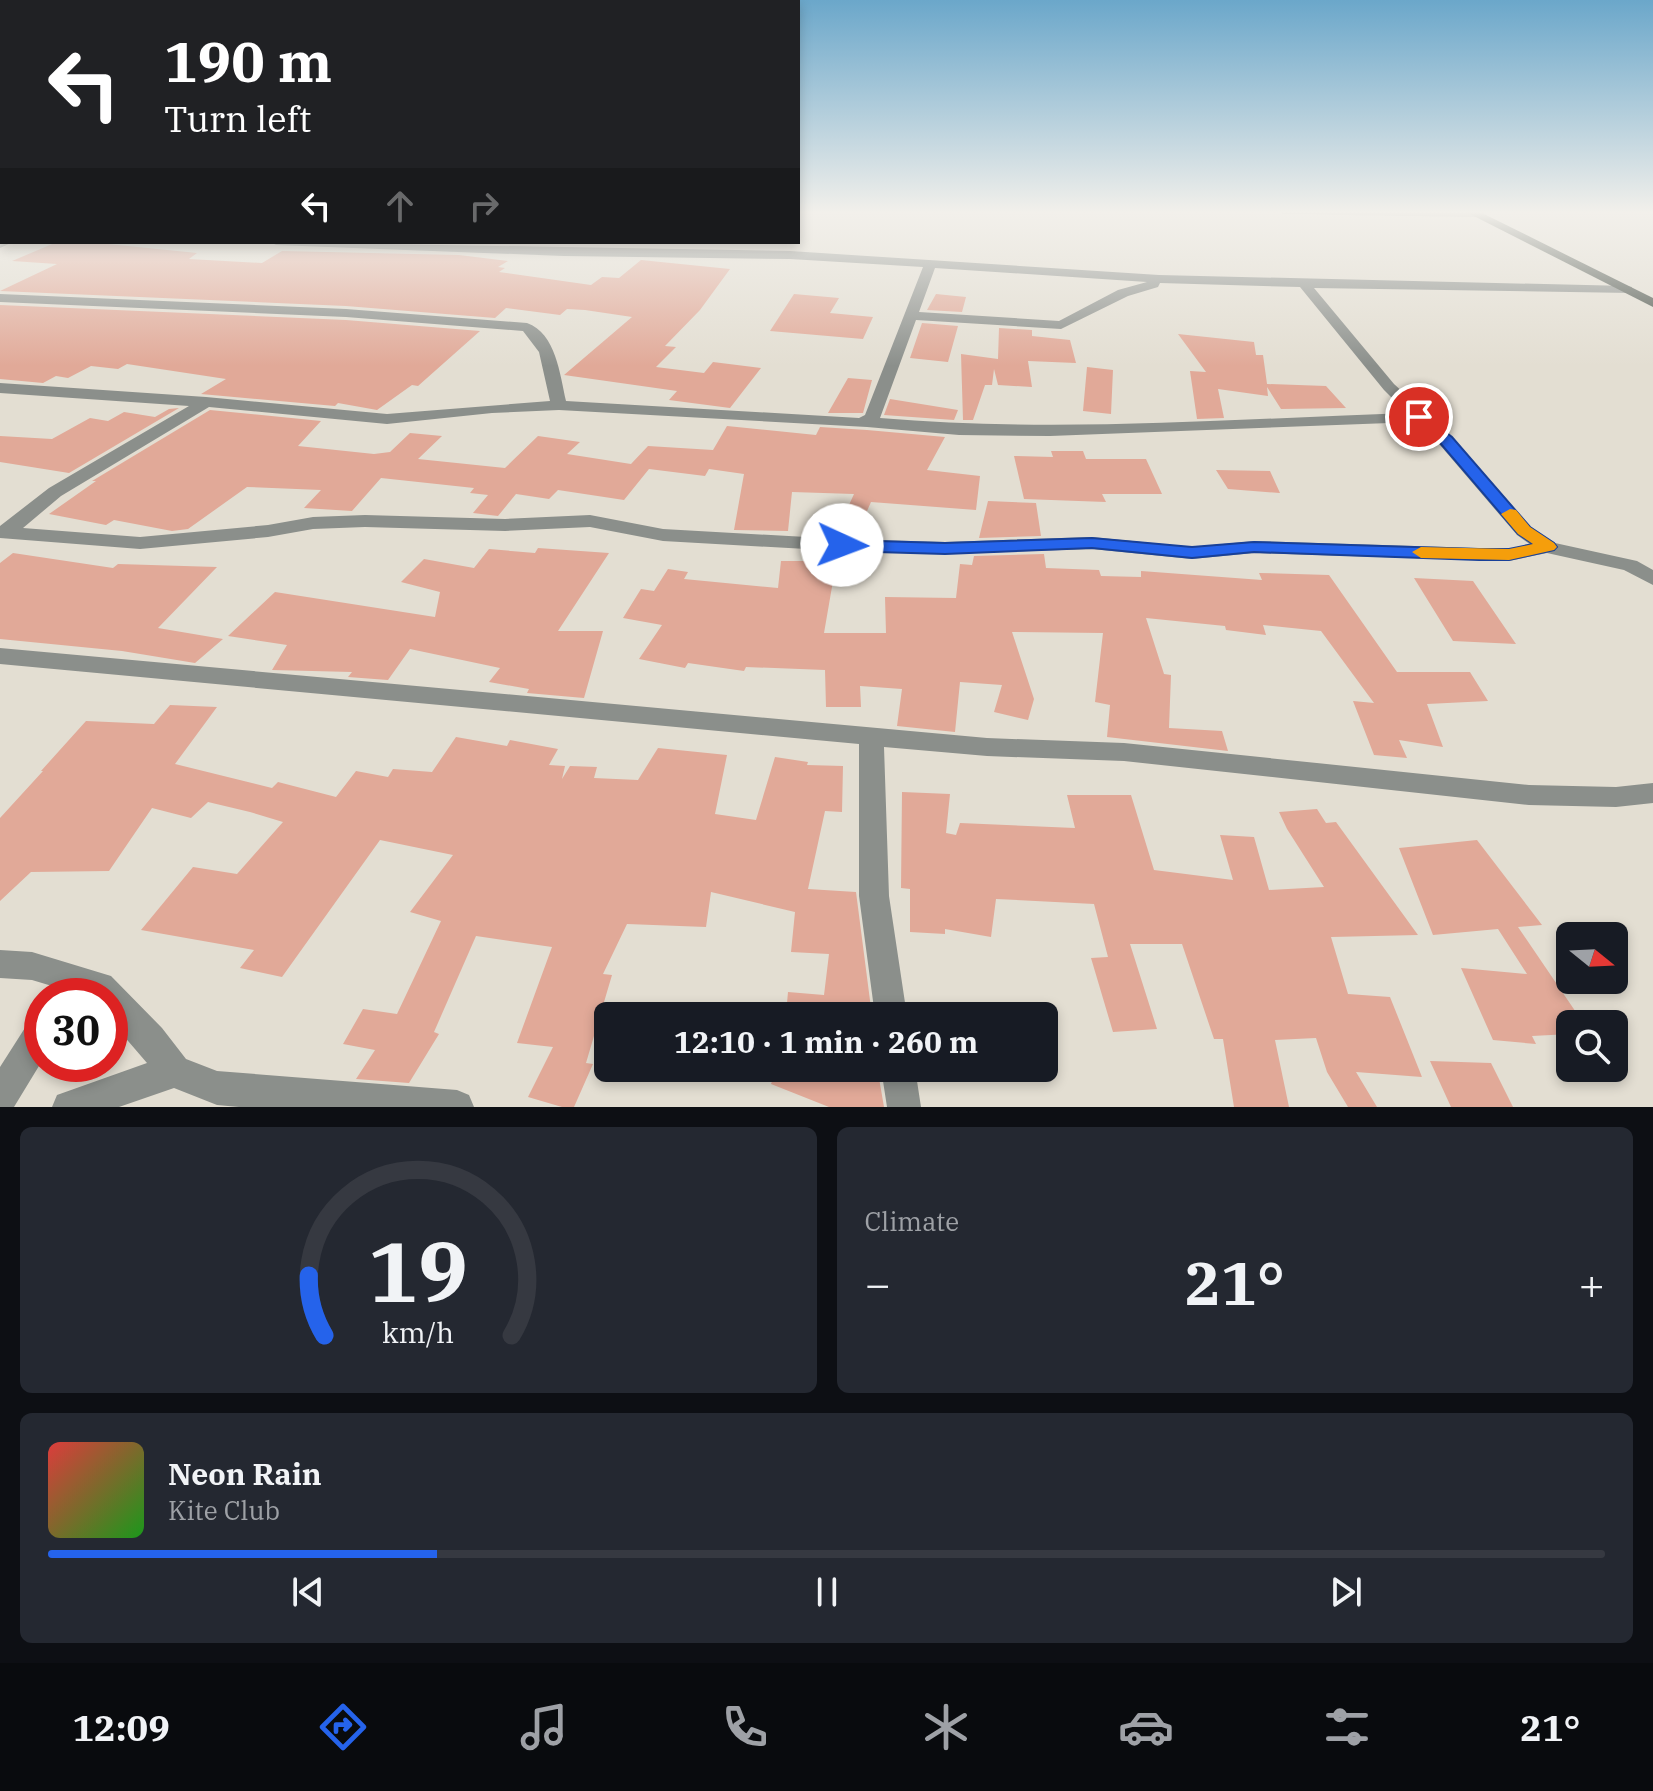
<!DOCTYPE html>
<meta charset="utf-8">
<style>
:root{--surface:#171b24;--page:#242831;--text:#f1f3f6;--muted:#9ea1a6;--line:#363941;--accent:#2563eb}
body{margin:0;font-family:"IBM Plex Serif",serif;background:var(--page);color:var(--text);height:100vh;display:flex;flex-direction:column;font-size:30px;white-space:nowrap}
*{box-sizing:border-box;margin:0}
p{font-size:26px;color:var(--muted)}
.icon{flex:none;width:44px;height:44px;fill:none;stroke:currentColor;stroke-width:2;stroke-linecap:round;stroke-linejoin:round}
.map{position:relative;height:1107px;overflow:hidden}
.side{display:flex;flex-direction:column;gap:20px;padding:20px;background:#0d0f14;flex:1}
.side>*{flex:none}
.guide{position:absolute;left:0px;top:0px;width:800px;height:244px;box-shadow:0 4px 12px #0003;background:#202124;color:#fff;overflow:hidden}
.needle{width:52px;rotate:108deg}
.buttons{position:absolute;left:1556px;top:922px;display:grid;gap:16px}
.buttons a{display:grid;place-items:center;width:72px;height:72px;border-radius:12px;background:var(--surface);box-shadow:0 4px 12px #0003;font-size:40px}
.speed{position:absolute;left:24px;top:978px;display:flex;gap:16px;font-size:40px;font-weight:700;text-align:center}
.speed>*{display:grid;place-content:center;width:104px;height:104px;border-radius:50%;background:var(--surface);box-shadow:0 4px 12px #0003;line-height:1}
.speed .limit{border:12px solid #d22;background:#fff;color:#111}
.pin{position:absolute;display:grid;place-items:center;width:68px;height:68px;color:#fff;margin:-34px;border:4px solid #fff;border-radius:50%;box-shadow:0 2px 8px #0007}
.me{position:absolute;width:88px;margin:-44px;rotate:92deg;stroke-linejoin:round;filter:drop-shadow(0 0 6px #0008)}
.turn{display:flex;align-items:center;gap:28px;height:168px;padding:0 32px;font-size:36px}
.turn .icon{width:104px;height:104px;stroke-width:2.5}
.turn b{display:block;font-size:56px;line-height:68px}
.lanes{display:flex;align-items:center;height:76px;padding:0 32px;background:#0003;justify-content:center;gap:40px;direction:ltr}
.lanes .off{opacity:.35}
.big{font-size:60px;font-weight:700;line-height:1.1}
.side .widget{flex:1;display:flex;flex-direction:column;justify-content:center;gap:12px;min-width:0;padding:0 28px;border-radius:12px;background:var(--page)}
.side .dial{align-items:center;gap:0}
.dial svg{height:208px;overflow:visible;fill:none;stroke:var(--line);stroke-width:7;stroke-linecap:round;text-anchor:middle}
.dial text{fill:var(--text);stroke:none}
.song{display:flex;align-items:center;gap:24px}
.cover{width:96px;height:96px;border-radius:12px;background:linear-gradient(135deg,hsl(0 70% 55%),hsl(120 70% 35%))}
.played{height:8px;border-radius:4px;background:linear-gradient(90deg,var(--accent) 25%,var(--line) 25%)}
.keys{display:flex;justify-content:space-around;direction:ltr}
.heat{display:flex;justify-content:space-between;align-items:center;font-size:44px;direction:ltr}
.side .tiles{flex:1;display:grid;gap:20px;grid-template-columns:1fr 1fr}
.widget:last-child{grid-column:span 2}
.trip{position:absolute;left:594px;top:1002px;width:464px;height:80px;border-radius:12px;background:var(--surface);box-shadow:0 4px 12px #0003;font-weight:700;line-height:80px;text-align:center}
.menu{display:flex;height:128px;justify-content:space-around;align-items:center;background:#090b0e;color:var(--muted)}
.menu .icon{width:56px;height:56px}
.menu .on{color:var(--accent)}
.menu b{font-size:36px;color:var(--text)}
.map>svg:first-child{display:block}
</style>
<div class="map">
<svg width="1653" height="1107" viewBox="0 0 1653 1107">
<rect width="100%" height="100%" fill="#e3ded2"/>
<!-- building -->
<path fill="#e1a998" d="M57,242H88L197,253L189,259L262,263L282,251L459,255L508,261L498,267L505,268L499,272L591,285L602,277L619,278L641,260L730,269L700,310L665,346L676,347L656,367L704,373L713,362L761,368L730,408L669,400L677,391L564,375L632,317L585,310L567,309L560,315L506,308L495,318L346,306L0,291L57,264L12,261Z
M794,294L839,298L830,313L873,317L863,339L770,331Z
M936,294L966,297L962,312L927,310Z
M0,305L346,320L480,331L418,386L412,385L377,410L338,403L335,406L201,394L226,379L127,364L118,369L91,366L68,378L56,376L43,383L0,379Z
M922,323L958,326L948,362L910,358Z
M999,328L1032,330V336L1070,340L1076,363L1028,361L1032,387L998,385L994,369L992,385H985L973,420H963L961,354L998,359Z
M1178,334L1254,342L1256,355H1263L1267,384L1326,386L1346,408L1281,409L1267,387L1268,396L1218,389L1224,418L1197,419L1190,371L1206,372Z
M1087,367L1113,370L1111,414L1083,411Z
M848,378L872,380L863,413H828Z
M890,399L958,410L954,420L884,415Z
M179,408L69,473L0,462V436L52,439L90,418L108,421L124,412L155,417L169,409Z
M210,410L321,421L298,446L374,454L390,452L410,433L442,436L418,459L505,468L538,436L580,442L567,454L631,464L648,446L713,450L727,426L816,435L820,427L867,430L945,437L927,470L980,476L976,510L871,502L856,536H835L854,494L792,492L788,531L734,530L744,474L709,469L705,476L649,469L624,500L558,490L549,499L516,494L498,516L473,513L488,495L470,493L474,488L381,478L352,511L304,508L321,490L247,487L188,529L172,531L114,520L106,525L49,514L96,481H92Z
M1051,451H1083L1086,459H1146L1162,494H1102L1106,502L1024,499L1014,456L1053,457Z
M1216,470L1270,471L1280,493L1228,489Z
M988,501L1036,503L1041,536L979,538Z
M538,548L609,553L558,631H603L584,698L527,693L529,689L489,682L500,668L410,649L388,680L348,677L352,672L272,670L287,645L228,636L275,592L435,617L440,592L401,582L424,559L474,568L489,549L535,553Z
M13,553L113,568L118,564L217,567L158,628L223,639L195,663L122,651L0,639V563Z
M827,553L849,554L846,562L862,563L856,584L833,581L824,633H886L885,597L956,598L960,564L972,565L974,556L1044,554L1046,568L1099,570L1101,576L1141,577V571L1262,580L1259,573L1329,575L1397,672H1470L1488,701L1427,704L1443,747L1399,740L1407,758L1374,755L1353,701L1374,703L1321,631L1263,625L1266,635L1226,630L1225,626L1146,618L1164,674L1171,675L1169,728L1222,731L1228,751L1107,737L1110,705L1095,702L1103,633L1012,632L1034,699L1028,720L994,712L1002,685L960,682L955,732L897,726L902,689L860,686L861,707H826L825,670L746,667L744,671L688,663L685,668L639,659L662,625L623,618L641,589L654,591L668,569L688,572L684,579L778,588L781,561H823Z
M1414,578L1473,581L1516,644L1453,641Z
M170,705L217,707L175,764L272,788L278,782L336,797L356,771L388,777L393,769L432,772L456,737L507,746L510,740L558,749L549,765L565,766L562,779L570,766L597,767L594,778L638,780L658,748L727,755L715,814L756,820L775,757L808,762L807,765L843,766L842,812L825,811L808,889L856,892L872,1016L786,1014L788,992L824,995L829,954L791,952L795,912L711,892L706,927L627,924L603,974L612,975L586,1063L593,1064L574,1107H562L528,1097L553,1047L517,1043L552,947L476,936L434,1032L439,1034L409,1083L356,1079L375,1050L343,1044L363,1009L397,1014L441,921L410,912L453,855L380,840L282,977L240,968L254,950L141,930L193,867L237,874L283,822L250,812L208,802L191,818L152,808L109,871L31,872L0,901V818L43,771H41L86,721L154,724Z
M902,792L950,794L946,833L956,835L960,823L1075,828L1067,795H1131L1154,870L1233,880L1220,835L1254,837L1269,890L1324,887L1287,829L1279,812L1317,809L1326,823L1336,822L1418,935L1331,937L1348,994L1390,997L1422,1077L1356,1072L1377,1107H1348L1327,1072L1316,1038L1275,1040L1289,1107H1234L1223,1039H1214L1182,944H1130L1157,1029L1113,1032L1091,958L1108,957L1094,904L996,899L991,937L945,929V934L910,932V889L901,888Z
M1477,840L1542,925L1518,927L1584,1024H1570V1034L1532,1036L1536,1044L1493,1040L1461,968L1527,974L1498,929L1433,935L1399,848Z
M1430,1061L1491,1063L1513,1107H1451Z
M777,1068H869L867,1074L879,1078L884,1107H829L771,1084Z"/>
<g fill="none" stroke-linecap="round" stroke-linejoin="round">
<!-- minor -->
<path fill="#8b8f8b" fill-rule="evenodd" d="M1278,211H1478L1480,214L1475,217L1283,214Z
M0,241L13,242L0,248Z
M270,242L790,251L1159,275L1627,286L1632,287V293L1314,288L1394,384L1452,437L1531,527L1555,543L1637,561L1653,570V585L1624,570L1547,553L1509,561L1254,553L1192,559L1092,549L945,554L842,551L663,541L590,527L505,531L365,527L313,529L268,537L140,549L0,538V526L49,488L189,406L0,393V383L206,397L387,414L550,401L539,352L523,331L346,317L0,302V294L346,309L527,323C556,333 560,375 566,401L859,418L865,415L923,267L790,259L564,256L276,245ZM935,268L1147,282L1118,290L1059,321L919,312ZM1160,283L1300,287L1384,390L1407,413C1231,419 1055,433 880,418L916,320L1061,329L1128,296L1158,287ZM209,407L387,424L492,413L559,410L867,427L959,435L1050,436L1416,422L1440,445L1517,535L1531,545L1509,549L1254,541L1192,547L1092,537L945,542L842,539L663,529L590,515L505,519L365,515L313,517L268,525L140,537L23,528L61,496Z
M0,648L987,738L1124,743L1529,785L1616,787L1653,783V803L1616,807L1529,805L1124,761L987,756L884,747L889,896L907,1016H875L859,896V744L0,664Z
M0,950L32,952L111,976L162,1028L186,1059L217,1071L457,1090L469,1095L474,1107H239L217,1105L174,1088L119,1107H52L57,1095L147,1063L110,1020V996H48L52,986L32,980L0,978Z
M42,1015V1061L14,1107H0V1067L30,1020Z
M881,1068H915L921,1107H887Z"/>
<!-- major -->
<path fill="#474f47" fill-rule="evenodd" d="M1464,211H1478L1653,298V307Z"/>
</g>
<!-- sky -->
<linearGradient id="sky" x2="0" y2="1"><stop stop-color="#6ba7ca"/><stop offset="0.58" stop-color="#f2f0eb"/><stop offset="1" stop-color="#f2f0eb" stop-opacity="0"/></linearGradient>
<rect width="1653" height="366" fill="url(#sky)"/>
<!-- route -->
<path fill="#2563eb" stroke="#184099" stroke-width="2" d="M1419,412L1452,437L1530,527L1554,543L1557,547L1554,550L1509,560H1479L1254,552L1192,558L1092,548L945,554L842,551L833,545L842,540L945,543L1092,538L1192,547L1254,542L1479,549H1509L1533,544L1518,534L1441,444L1414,420V413Z"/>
<!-- slow -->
<path fill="#f59e0b" d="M1510,509L1516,510L1530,527L1554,543L1557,547L1554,550L1509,560L1421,558L1412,552L1421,547L1509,549L1533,544L1518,534L1501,514Z"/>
</svg>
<div class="buttons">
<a><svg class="needle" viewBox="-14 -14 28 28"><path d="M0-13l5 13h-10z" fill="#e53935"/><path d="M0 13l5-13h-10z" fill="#9ea1a6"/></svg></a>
<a><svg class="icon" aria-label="search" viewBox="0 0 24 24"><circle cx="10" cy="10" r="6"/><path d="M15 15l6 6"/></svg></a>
</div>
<div class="speed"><div class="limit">30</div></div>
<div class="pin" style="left:1419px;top:417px;background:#d93025"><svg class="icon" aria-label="arrive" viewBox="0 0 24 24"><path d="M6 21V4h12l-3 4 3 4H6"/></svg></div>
<svg class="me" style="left:842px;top:545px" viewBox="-20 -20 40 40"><circle r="19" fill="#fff"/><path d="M0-13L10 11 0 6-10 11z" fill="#2563eb"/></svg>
<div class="trip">12:10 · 1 min · 260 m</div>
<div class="guide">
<div class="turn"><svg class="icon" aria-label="left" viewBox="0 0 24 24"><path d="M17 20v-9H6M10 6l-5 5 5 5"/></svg><div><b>190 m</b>Turn left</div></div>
<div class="lanes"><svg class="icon" aria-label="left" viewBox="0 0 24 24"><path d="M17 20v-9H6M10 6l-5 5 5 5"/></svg><svg class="icon off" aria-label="ahead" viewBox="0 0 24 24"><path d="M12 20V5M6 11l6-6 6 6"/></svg><svg class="icon off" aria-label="right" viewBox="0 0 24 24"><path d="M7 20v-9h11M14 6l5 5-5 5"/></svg></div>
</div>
</div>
<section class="side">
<div class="tiles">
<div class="widget dial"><svg viewBox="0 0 100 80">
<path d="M14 69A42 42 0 1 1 86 69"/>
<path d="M14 69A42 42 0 0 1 8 46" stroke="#2563eb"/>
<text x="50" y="56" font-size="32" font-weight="700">19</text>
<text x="50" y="72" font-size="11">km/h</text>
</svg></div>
<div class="widget"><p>Climate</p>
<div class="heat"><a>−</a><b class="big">21°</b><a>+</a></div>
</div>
<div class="widget">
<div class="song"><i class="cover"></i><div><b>Neon Rain</b><p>Kite Club</p></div></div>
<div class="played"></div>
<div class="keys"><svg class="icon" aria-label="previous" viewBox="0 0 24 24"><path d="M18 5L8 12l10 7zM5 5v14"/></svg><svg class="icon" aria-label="pause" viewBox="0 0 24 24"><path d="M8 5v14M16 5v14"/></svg><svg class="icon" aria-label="next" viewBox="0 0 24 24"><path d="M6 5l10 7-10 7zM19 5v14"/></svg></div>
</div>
</div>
</section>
<nav class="menu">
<b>12:09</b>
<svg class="icon on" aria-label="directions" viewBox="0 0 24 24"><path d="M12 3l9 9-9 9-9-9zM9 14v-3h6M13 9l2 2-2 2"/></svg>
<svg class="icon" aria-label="music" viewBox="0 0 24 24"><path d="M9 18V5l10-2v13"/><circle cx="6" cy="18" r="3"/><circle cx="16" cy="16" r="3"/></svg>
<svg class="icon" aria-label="phone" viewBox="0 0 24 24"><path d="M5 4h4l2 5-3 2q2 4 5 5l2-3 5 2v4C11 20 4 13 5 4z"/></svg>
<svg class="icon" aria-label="climate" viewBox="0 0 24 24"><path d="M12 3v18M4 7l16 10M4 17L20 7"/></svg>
<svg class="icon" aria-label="car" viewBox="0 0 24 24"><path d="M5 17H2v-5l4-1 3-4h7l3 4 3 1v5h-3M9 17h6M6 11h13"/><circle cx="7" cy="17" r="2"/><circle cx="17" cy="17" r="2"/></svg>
<svg class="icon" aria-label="filters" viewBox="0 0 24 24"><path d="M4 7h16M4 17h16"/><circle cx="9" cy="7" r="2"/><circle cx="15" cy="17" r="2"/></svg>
<b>21°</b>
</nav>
